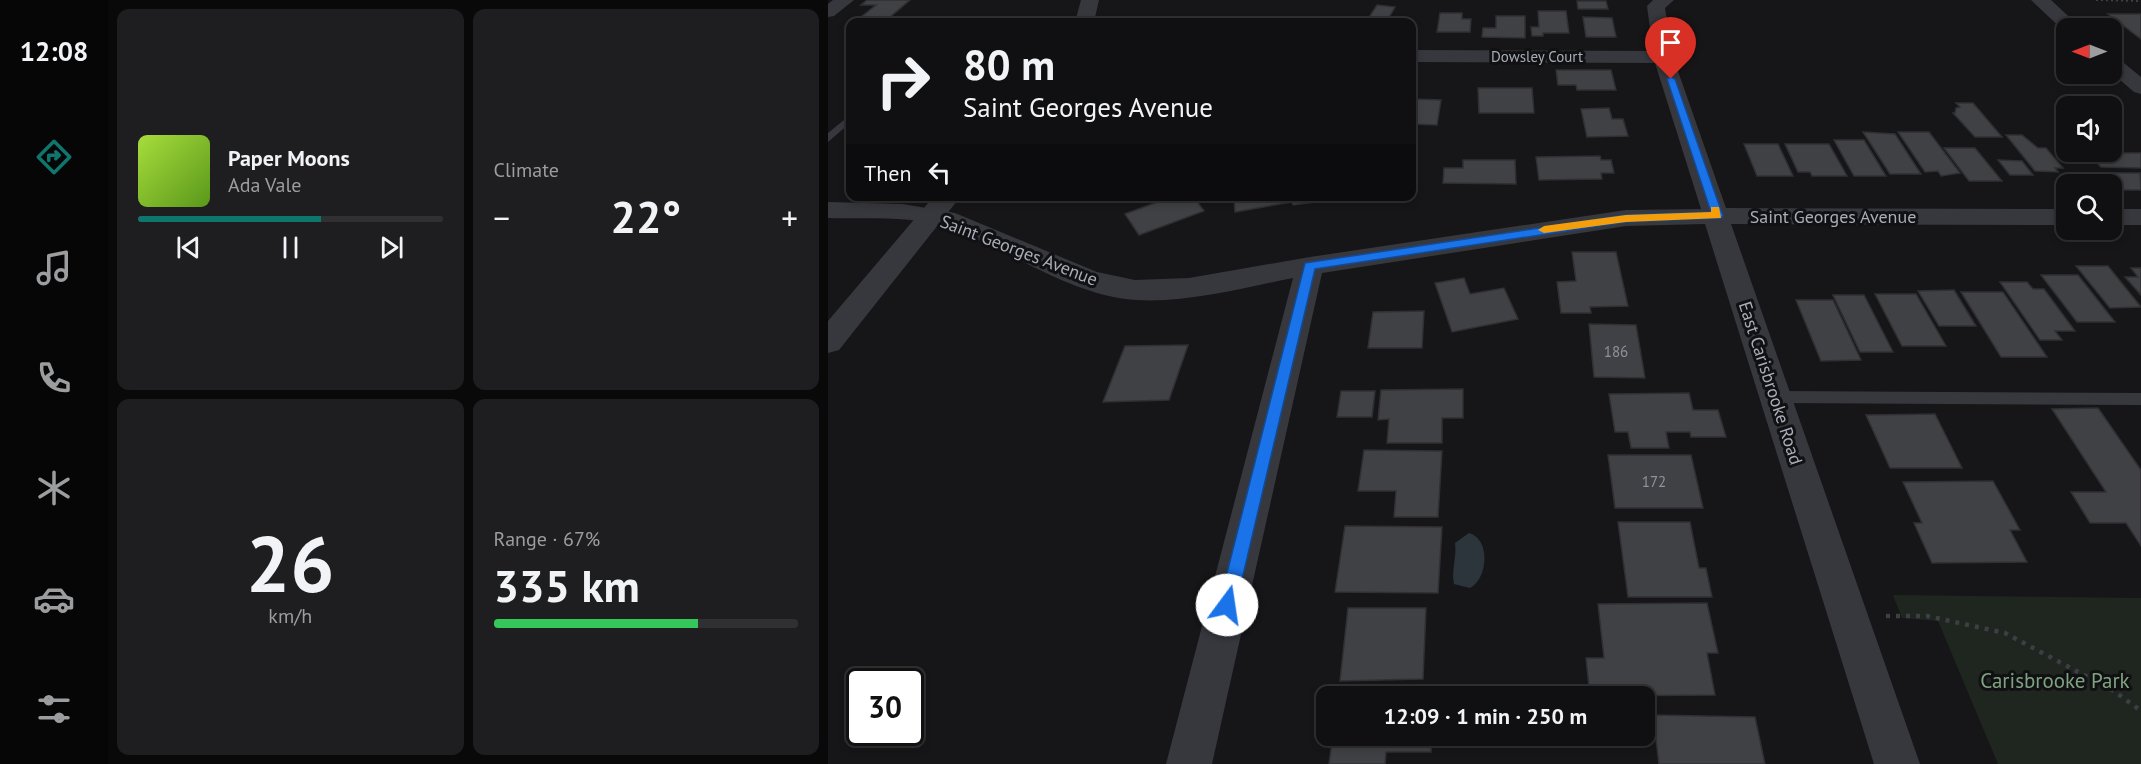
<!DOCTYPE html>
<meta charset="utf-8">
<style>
:root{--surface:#101012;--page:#1e1e20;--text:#f1f3f6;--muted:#9c9d9f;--line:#303032;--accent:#0f766e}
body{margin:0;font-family:"PT Sans",sans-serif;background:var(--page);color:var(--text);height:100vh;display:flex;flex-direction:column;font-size:22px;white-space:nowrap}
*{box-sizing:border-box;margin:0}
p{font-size:20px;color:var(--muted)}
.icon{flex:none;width:33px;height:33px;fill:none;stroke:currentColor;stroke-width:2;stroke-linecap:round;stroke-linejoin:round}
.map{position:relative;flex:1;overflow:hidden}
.sheet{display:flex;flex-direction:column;gap:9px;padding:9px;background:#09090a;width:720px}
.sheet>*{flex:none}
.banner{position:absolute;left:18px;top:18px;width:570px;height:183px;border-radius:12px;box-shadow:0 3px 9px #0003,0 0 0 2px var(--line);background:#101012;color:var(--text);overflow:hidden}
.needle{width:39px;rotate:270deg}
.controls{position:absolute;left:1228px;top:18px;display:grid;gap:12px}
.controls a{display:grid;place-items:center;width:66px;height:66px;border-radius:12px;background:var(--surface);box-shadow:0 3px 9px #0003,0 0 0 2px var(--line);font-size:30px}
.speed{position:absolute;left:18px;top:668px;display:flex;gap:12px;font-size:30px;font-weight:700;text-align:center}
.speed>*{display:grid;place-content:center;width:78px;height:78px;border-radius:50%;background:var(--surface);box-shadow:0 3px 9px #0003,0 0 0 2px var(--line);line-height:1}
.speed .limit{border:3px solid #111;border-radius:9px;background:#fff;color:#111}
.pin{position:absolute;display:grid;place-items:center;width:51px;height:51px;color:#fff;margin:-62px -26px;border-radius:50% 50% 50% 0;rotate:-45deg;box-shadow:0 0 6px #0007}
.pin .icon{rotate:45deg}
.me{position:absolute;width:66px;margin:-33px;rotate:14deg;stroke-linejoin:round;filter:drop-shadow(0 0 4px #0008)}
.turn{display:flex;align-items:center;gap:21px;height:126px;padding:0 18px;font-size:27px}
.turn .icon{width:78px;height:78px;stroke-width:2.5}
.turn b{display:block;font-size:42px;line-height:51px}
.then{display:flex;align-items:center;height:57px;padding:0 18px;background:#0003;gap:12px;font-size:22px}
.big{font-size:45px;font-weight:700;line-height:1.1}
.sheet .card{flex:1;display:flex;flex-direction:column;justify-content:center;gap:9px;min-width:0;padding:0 21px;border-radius:12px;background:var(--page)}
.sheet .dial{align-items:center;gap:0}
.dial b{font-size:78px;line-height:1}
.song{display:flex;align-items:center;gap:18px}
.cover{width:72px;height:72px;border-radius:9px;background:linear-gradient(135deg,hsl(80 70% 55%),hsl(90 70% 35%))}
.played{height:6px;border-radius:3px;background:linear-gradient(90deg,var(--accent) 60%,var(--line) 60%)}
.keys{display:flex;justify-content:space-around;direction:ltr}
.heat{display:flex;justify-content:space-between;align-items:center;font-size:33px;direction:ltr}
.charge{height:9px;border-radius:4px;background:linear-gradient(90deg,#34c759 67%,var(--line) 0)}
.sheet .tiles{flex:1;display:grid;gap:9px;grid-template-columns:repeat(2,1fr)}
.trip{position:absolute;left:488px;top:686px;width:339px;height:60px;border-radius:12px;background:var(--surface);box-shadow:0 3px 9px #0003,0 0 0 2px var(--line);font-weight:700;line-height:60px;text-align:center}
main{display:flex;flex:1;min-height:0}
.menu{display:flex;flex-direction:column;width:108px;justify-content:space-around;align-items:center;background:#060607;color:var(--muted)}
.menu .icon{width:42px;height:42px}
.menu .active{color:var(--accent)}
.menu b{font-size:27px;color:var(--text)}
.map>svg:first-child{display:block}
</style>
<main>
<nav class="menu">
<b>12:08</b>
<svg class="icon active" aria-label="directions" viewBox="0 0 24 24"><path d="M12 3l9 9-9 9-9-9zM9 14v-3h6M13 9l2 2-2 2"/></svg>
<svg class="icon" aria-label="music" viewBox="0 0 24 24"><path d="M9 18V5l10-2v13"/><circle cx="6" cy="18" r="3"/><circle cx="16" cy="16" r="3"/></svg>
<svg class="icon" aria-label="phone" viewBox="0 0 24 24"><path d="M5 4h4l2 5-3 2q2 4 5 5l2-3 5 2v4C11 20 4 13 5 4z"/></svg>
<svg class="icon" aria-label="climate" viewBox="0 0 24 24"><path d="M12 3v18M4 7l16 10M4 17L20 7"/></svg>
<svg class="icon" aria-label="car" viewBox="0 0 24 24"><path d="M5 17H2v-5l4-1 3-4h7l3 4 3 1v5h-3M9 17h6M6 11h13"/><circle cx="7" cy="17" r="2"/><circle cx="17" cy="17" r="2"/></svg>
<svg class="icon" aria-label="filters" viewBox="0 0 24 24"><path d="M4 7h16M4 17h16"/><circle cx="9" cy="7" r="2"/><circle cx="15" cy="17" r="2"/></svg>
</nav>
<section class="sheet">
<div class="tiles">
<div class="card">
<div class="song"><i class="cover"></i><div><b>Paper Moons</b><p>Ada Vale</p></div></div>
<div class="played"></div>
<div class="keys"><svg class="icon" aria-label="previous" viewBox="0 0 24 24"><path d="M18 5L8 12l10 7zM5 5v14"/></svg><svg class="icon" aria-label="pause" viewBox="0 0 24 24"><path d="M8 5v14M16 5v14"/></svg><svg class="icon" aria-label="next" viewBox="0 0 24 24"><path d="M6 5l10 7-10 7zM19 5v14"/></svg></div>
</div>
<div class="card"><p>Climate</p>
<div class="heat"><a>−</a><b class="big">22°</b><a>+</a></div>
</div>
<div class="card dial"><b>26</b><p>km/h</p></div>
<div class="card"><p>Range · 67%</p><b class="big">335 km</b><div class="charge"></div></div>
</div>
</section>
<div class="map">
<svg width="1313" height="764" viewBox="0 0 1313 764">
<rect width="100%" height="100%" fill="#161618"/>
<!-- green -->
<path fill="#1e261f" d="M1065,595L1313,598V764H1170L1110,621L1074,618Z"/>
<!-- water -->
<path fill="#2c353c" d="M641,533C663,539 660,579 642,588L626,584C623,570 629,558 627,543Z"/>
<!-- building -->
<path fill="#404145" stroke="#303034" stroke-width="1.5" d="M39,0H82L62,17H33L48,5H33Z
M749,1H778L780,9H750Z
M549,5L567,7L560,19L580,22H538Z
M710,11H738L741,33H715V36H704L703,27H711Z
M612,13H634V19H643L642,32H609Z
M1280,14H1313V39Z
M668,16H697V38L654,37L655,28H668Z
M755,17L784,18L788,37H758Z
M728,70H783L788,90H749L748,85H730Z
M650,88H704L706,113H651Z
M584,99L613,100L609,125L584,124Z
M1128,103H1145L1174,137H1147L1125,113H1127L1128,108L1132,107Z
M781,108L784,119H795L800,136L759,137L753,109Z
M1035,132L1067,134L1093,174H1062Z
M1070,132H1101L1132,173L1113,176L1110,171L1097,172Z
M1178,135H1194L1210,148H1218L1235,168H1227L1230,172L1207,171Z
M1006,140H1036L1058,176H1026Z
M916,144H950L965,176H929Z
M957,144H1001L1019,176H984L982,172H970Z
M1116,148H1147L1174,181H1141Z
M1259,153H1313V168L1273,167Z
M772,156L773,160H783L786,173H773L774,179L711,180L708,157Z
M635,160H687L688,184L615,183L616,168H635Z
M1170,160L1194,161L1205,175H1182Z
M1275,173H1312L1313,190H1291Z
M346,196H365L376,211L311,235L297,214Z
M406,196H485L486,202L465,205L464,202L407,212Z
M744,252H788L800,306L762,307L763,313H733L729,282L748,281Z
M1248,266H1280L1313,307L1282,308Z
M1303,268H1313V295L1297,277H1310Z
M1213,275H1250L1287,322H1249Z
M636,278L642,294L676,288L690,319L624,332L607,283Z
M1172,282H1199L1205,289H1216L1247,331H1227L1234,340H1212Z
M1126,290L1148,326H1111L1090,291Z
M1133,292H1175L1219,357H1173Z
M1047,294H1088L1118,346H1074Z
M1005,295H1036L1065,352H1032Z
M968,300H1005L1033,360L993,361Z
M596,311L594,348H540L545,312Z
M761,324L808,325L817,378L766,377Z
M360,345L341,400L275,402L297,346Z
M635,389V418H614V443H559L561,419L550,420L553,390Z
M513,391H547L544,417H509Z
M861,393L865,410H890L898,437H863L862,432H838L841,448H803L800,432H787L781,394Z
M1270,408L1313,470V546L1298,523H1262L1243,492H1278L1224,409Z
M1107,414L1134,468H1062L1038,415Z
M536,450L614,451L610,517H566L568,491H530Z
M780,455H863L875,508H787Z
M1165,481L1192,530H1182L1199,562L1104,563L1086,523H1094L1075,482Z
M790,522H862L871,568H878L884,597H800Z
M517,526L614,527L610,593L507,592Z
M879,603L890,653H879L887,695L762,696L758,658H776L770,604Z
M520,608H598L595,679L512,681Z
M825,715L927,717L937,764H831Z
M505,735H604L603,752H558L557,764H501Z"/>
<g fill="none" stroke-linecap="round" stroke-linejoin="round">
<!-- path-far1 -->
<path stroke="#3d3f44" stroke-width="2" stroke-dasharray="2 3" stroke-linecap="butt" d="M1268,0L1313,1"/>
<!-- path -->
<path stroke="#3d3f44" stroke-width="4.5" stroke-dasharray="4 6" stroke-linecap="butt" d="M1058,616H1099L1177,633L1286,691L1313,711"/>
<!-- service -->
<path fill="#37383d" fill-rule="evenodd" d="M22,115V123L0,142V133Z
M946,391L1313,393V405L946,403L941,401L938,397L941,393Z"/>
<!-- minor -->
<path fill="#37383d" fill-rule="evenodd" d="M5,0H26L6,16L0,17V4Z
M825,0H846L837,8L845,57L898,208L1239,209V225L903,224L1092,764H1046L877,224L798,226L494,273L384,764H338L465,278C414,288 360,303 308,300C241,295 183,250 122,228C84,215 39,219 0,218V202L75,204L127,213L269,272L307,280L361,278L482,257L798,210L873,209L827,63L584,62V50L825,51L819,6Z
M1203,0H1223L1253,28H1239L1237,32Z
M1284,57L1291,59L1313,77V94L1306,92L1284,73Z
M1284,209H1313V225H1284Z"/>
<!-- tertiary -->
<path fill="#37383d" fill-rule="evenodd" d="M253,0H271L266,22H247Z
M106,196H133L11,350L0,353V321Z"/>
</g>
<!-- route -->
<path fill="#1a73e8" stroke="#114b97" stroke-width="1.5" d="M843,77L847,79L895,216L893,218L798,222L487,269L408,605L405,611L399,614L393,611L391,605L477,263L798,215L883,212L839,79Z"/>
<!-- slow -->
<path fill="#f59e0b" d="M883,207H891L893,218L798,222L716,233L710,230L716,226L798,215L883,212Z"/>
<g text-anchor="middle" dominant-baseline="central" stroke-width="6" stroke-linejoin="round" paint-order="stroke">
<!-- far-street labels -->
<g font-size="15" fill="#a8adb8" stroke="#111113">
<text x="709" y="56">Dowsley Court</text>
</g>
<!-- number labels -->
<g font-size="15" fill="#8e929b">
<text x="788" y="351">186</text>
<text x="826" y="481">172</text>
</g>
<!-- street labels -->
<g font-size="18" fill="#a8adb8" stroke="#111113">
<text x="1005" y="216">Saint Georges Avenue</text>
<text transform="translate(191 250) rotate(21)">Saint Georges Avenue</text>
<text transform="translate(943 383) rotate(72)">East Carisbrooke Road</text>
</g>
<!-- near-park labels -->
<g font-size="21" fill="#7fa381" stroke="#111113">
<text x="1227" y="680">Carisbrooke Park</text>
</g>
</g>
</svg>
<div class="controls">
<a><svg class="needle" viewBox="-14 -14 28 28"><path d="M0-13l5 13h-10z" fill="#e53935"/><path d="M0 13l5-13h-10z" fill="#9c9d9f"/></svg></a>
<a><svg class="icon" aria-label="sound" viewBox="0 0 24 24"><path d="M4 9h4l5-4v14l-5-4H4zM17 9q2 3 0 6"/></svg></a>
<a><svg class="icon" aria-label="search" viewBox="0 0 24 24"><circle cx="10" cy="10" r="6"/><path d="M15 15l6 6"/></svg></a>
</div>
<div class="speed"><div class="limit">30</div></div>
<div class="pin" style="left:843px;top:79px;background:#d93025"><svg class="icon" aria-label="arrive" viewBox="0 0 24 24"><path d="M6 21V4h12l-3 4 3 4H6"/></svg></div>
<svg class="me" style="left:399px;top:605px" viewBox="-20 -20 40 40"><circle r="19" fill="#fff"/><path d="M0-13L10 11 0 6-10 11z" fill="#1a73e8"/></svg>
<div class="trip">12:09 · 1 min · 250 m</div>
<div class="banner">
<div class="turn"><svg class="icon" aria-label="right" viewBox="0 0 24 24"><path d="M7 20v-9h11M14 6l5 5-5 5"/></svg><div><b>80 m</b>Saint Georges Avenue</div></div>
<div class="then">Then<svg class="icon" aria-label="left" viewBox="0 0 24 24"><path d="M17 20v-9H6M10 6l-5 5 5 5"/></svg></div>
</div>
</div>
</main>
